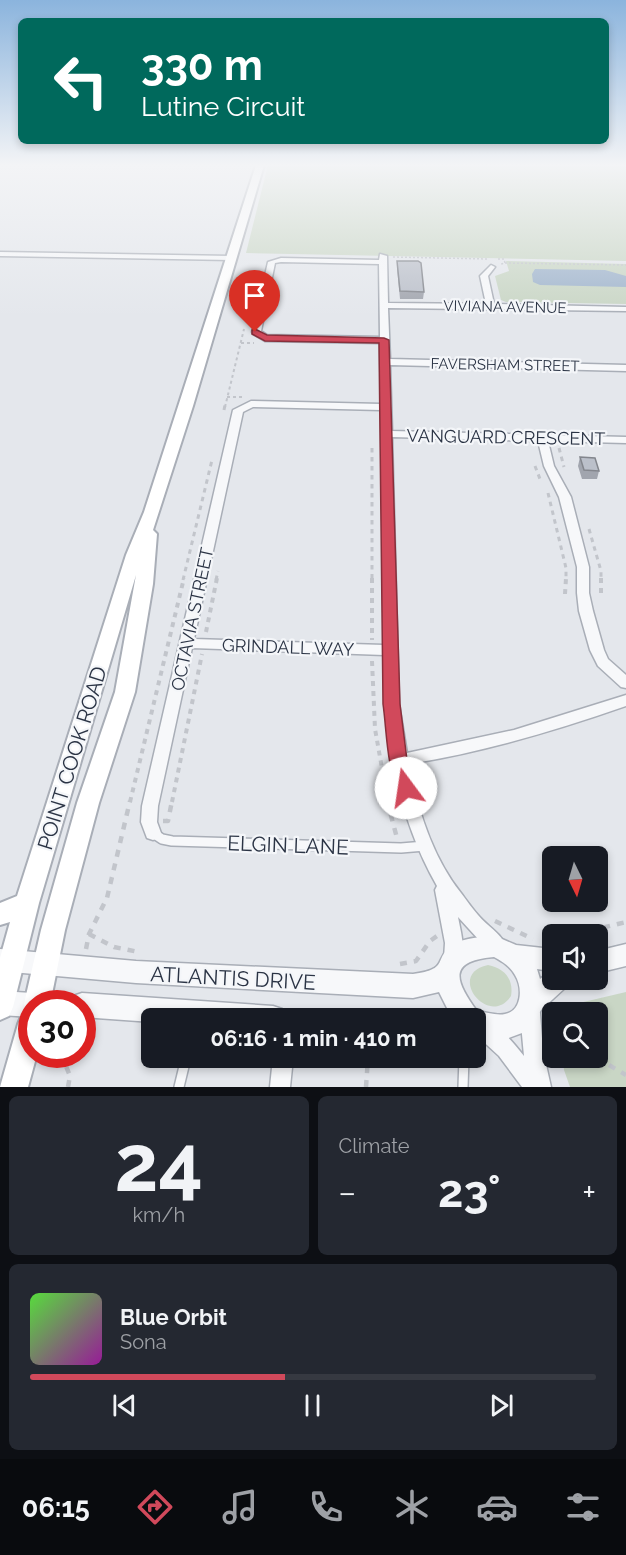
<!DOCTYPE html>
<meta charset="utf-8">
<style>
:root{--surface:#171b24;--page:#242831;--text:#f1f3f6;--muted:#9ea1a6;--line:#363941;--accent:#d1495b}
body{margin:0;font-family:Raleway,sans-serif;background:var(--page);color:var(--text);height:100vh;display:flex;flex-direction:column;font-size:22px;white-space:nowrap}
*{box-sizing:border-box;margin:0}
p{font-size:20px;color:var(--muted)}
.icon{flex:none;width:33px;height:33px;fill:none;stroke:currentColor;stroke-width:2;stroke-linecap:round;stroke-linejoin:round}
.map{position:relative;height:1087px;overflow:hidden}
.panel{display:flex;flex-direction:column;gap:9px;padding:9px;background:#0d0f14;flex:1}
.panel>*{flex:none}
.guide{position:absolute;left:18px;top:18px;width:591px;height:126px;border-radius:9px;box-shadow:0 3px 9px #0003;background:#00695c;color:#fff;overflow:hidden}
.needle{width:39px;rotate:175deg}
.buttons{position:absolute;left:542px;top:846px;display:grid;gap:12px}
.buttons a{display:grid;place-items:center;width:66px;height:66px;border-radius:9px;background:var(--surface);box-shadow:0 3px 9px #0003;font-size:30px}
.speed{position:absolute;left:18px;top:990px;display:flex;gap:12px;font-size:30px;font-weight:700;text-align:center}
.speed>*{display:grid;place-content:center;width:78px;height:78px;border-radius:50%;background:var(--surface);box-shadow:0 3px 9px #0003;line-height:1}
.speed .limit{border:9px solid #d22;background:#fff;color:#111}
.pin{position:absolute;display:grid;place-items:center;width:51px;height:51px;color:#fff;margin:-62px -26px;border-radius:50% 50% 50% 0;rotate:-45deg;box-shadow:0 0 6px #0007}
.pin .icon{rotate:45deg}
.me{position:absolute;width:66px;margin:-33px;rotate:346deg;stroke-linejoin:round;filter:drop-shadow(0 0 4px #0008)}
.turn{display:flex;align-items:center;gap:21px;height:126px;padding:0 24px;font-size:27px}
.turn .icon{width:78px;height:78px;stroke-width:2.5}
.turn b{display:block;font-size:42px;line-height:51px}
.big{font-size:45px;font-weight:700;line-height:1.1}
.panel .card{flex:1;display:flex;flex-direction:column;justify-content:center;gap:9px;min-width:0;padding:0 21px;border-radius:9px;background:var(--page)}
.panel .dial{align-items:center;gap:0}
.dial b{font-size:78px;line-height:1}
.song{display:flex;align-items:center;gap:18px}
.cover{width:72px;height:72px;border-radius:9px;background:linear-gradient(135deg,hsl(110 70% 55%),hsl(300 70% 35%))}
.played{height:6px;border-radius:3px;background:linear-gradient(90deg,var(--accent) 45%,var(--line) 45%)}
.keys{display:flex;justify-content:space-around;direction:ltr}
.heat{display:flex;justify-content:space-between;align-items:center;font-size:33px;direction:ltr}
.panel .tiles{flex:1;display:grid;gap:9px;grid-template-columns:1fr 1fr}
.card:last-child{grid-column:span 2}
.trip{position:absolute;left:141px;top:1008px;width:345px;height:60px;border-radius:9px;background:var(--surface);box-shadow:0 3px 9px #0003;font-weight:700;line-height:60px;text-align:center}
.tab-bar{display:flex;height:96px;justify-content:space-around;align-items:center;background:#090b0e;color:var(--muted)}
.tab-bar .icon{width:42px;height:42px}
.tab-bar .selected{color:var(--accent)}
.tab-bar b{font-size:27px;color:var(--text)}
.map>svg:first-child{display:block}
</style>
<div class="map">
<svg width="626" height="1087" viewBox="0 0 626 1087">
<rect width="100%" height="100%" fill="#e4e7ec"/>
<!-- green -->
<path fill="#c9d6c5" d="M268,165H626V261L246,253Z
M506,261L626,264V304L506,302L501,300L495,276L509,271Z
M488,965C504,968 514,979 511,996C489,1029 445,974 488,965Z
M626,992V1087H570L564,1070L563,1058H597V1012H572L575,1004Z"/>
<!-- water -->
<path fill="#9fb4cc" d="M535,269L605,270L626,276V287L540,285L533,282L532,274Z"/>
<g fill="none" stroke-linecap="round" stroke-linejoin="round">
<defs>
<path id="service" d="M153,833L162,839L172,841L401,848L425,846
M179,1087L186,1058
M463,1087L464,1058"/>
<path id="minor" d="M0,252L231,256L235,258L231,260L0,256Z
M380,254L387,256L388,303L486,304L480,276L491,265L495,267L488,276L494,304L626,307V311L388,308L390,359L626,365V371L390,365L392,431L626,437V443L548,441L554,466L571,497L589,567V593L593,611L604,650L608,659L626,675V688L621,687L598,666L590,650L579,611L577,593V567L559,497L544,466L538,441L392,437L399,704L407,753L514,730L626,695V706C555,731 483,752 409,764C417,808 433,858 461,893C467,901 472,908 478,915C487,926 501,933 506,946L504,952L497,955L490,952L458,917C461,933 466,949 460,964L453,967L446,964L444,958L445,943L435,890L437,886C396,814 385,736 384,655L192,648L158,806L157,822L161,833L159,838L153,840L147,838L141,822L142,806L233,410L251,401L381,404L380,343L265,341L253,334L252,332L268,262L281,258L379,260ZM281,262L379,264L380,337L267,335L261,331L275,263ZM253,407L381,410L384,645L194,639L243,412Z
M530,1003L537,1006L540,1013L543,1051L551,1087H522L499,1056L476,1035V1021L482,1018C499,1025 513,1042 524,1056L520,1013L523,1006Z
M273,1058H293L290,1087H270Z"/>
<path id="tertiary" d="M495,936L516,945L552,949V980H569L565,988L541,1010L530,1030L503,1040L476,1035V1018H452L439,992L413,998L136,983L0,971V949L136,961L413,974C451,969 432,959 453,945C466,937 481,937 495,936ZM494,957C503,962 510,966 515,975C523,988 522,1011 505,1014C497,1016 486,1012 477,1011C455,981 447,961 494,957ZM537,969L551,971L540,979Z
M626,944V966L597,973V951Z
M0,991L32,993L41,996L43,1004H32V1017L0,1015Z
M82,993L273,1006L282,1009L285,1018H152V1022L82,1017V1004H71L73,996Z"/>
<path id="secondary" d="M256,165H264L193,406L153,530L157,534L153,584L135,692L99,803L65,930L50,1004H32V1054H37L28,1087H0L18,1024L22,1014L27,1012L24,1004L41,930L77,803L115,692L136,575L39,903L13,1007L9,1016L0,1020V958L10,922L0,925V903L17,896L126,555L144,512Z"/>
</defs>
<!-- service casing -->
<use href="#service" stroke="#a9aeb7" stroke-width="12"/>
<!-- minor casing -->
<use href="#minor" stroke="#a9aeb7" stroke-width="3"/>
<!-- tertiary casing -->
<use href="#tertiary" stroke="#a9aeb7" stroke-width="3"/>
<!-- secondary casing -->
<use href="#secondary" stroke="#a9aeb7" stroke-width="4"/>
<!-- path-far4 -->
<path stroke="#c2c5cb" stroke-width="1.5" stroke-dasharray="2 2" stroke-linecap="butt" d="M393,257L488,259
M498,259H504L505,263L501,264
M505,263L626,265"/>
<!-- path-far3 -->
<path stroke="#c2c5cb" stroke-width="2" stroke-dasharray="3 3" stroke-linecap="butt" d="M241,343H254
M227,397H242
M225,407L244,329"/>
<!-- path-far2 -->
<path stroke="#c2c5cb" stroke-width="3" stroke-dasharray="4.5 4.5" stroke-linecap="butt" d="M224,410L225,405
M372,448V580
M559,448L564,467
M535,466L540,479
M548,493L566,568V580
M589,529L601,571V580
M183,580L212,460
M216,580L218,571"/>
<!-- path-far1 -->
<path stroke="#c2c5cb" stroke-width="4" stroke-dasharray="5 5" stroke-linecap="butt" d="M372,578V640
M601,578V596
M565,594L566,578
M206,632L217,578
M372,661L375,729L388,802
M130,802L184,578
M172,802L202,654"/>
<!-- path -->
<path stroke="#c2c5cb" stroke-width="4.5" stroke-dasharray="7 7" stroke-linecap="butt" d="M387,801L397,838
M163,821H168L172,801
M495,921L533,939
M89,934L114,947L139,952
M576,934L626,922
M86,949L89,934L107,898L130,801
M400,964L416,961L430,941L437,936
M61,1054L70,1076L68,1087
M597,1058L626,1075
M366,1087L368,1058"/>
<!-- service -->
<use href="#service" stroke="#f7f8fa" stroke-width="9"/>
<!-- minor -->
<use href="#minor" fill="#f7f8fa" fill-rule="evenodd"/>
<!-- tertiary -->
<use href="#tertiary" fill="#f7f8fa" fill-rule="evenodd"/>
<!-- secondary -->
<use href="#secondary" fill="#fff" fill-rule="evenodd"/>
</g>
<!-- wall -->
<path fill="#a1a5ae" d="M397,261L424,292L423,299H400L397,268Z
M580,457L599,471L597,479H582L578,466Z"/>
<!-- building -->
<path fill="#bbc0ca" stroke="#83868d" stroke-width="1.5" d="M397,261H418L421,263L424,292L400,291Z
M580,457L595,458L599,471L584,470Z"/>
<!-- sky -->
<linearGradient id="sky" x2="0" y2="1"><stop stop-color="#8bb4dd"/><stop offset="0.52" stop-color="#f3f4f6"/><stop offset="1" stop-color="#f3f4f6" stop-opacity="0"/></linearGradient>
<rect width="626" height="317" fill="url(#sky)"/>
<!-- route -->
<path fill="#d1495b" stroke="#882f3b" stroke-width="1.5" d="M255,329L267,335L384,338L389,340L400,704L407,760L415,788L412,793L406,795L400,793C386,767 387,732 383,704L379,343L265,341L252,334V330Z"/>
<g text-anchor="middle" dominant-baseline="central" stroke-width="4.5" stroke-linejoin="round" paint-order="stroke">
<!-- far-street labels -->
<g font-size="15" fill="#2b3445" stroke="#f4f6f9">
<text transform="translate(505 307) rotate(1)">VIVIANA AVENUE</text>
<text transform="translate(505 365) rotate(1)">FAVERSHAM STREET</text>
</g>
<!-- street labels -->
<g font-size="18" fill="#2b3445" stroke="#f4f6f9">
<text transform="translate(506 437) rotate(1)">VANGUARD CRESCENT</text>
<text transform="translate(192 619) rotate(-78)">OCTAVIA STREET</text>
<text transform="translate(288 647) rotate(2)">GRINDALL WAY</text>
</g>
<!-- near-street labels -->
<g font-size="21" fill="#2b3445" stroke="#f4f6f9">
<text transform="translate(72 758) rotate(-73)">POINT COOK ROAD</text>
<text transform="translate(288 845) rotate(2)">ELGIN LANE</text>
<text transform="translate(233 978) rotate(3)">ATLANTIS DRIVE</text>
</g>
</g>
</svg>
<div class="buttons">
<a><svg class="needle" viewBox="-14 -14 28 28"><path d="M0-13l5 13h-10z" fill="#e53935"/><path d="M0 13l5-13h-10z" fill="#9ea1a6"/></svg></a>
<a><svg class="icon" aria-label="sound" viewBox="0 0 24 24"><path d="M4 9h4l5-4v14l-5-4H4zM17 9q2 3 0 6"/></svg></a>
<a><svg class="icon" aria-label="search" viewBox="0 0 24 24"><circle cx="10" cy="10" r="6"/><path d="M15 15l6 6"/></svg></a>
</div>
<div class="speed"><div class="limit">30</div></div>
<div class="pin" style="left:255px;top:332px;background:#d93025"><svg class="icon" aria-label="arrive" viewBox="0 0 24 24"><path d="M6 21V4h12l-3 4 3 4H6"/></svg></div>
<svg class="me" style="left:406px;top:788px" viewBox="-20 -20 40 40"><circle r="19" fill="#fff"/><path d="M0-13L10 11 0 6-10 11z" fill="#d1495b"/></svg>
<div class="trip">06:16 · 1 min · 410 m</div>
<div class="guide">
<div class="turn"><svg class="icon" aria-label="left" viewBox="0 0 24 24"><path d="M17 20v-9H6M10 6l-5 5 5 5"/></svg><div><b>330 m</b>Lutine Circuit</div></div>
</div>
</div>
<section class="panel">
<div class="tiles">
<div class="card dial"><b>24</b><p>km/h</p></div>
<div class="card"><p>Climate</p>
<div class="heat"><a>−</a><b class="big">23°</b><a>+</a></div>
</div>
<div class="card">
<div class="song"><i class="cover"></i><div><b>Blue Orbit</b><p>Sona</p></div></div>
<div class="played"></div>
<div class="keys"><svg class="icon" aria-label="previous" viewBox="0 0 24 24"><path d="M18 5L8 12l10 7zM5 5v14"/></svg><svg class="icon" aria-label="pause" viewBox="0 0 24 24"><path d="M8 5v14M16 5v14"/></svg><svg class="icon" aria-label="next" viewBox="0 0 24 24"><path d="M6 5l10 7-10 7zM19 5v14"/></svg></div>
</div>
</div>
</section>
<nav class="tab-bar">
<b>06:15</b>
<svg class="icon selected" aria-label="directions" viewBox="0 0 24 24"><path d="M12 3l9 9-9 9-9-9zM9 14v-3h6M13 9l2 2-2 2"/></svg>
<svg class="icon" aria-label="music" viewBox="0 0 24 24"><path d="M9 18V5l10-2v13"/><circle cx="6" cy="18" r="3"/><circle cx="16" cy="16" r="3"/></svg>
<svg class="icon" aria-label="phone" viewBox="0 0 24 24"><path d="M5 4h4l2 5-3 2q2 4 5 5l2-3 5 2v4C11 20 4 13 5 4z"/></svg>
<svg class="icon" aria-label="climate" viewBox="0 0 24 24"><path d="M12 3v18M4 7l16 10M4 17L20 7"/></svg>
<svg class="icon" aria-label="car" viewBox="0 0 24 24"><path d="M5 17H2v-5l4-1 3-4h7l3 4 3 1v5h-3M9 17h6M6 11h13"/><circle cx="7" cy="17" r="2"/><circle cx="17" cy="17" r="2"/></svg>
<svg class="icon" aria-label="filters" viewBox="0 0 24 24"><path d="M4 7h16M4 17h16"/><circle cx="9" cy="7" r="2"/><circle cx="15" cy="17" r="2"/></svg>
</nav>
